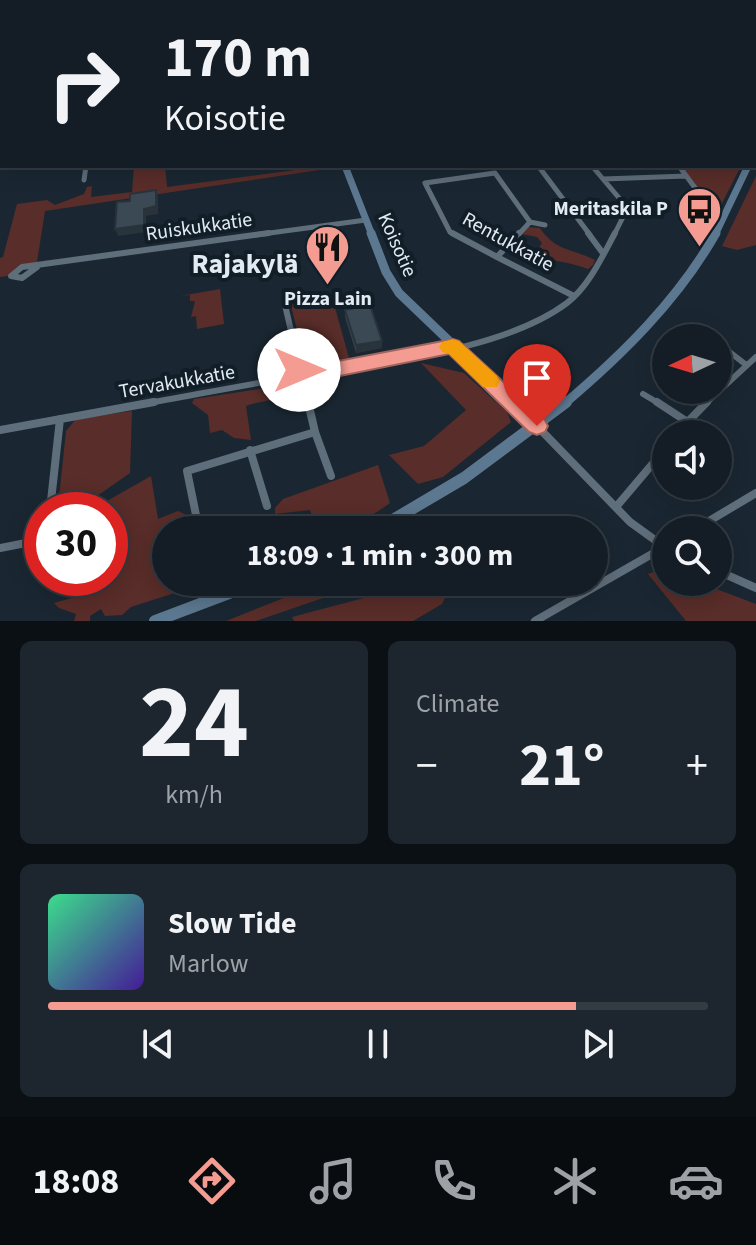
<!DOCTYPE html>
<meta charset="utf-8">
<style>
:root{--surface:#141d26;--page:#1d262e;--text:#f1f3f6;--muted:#9da2a7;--line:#333b43;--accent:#f59c92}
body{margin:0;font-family:"Source Sans 3",sans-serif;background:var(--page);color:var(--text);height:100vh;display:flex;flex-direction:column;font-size:30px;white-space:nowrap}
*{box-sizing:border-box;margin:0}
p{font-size:26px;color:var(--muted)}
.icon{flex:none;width:44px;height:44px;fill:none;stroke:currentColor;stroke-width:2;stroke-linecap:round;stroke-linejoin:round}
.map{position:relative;height:621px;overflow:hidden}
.side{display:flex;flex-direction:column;gap:20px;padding:20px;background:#0b1015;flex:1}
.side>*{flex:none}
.hud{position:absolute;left:0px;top:0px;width:756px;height:168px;box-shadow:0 4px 20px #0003,0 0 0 2px var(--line);background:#141d26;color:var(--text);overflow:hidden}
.needle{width:52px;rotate:266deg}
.fabs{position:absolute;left:652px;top:324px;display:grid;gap:16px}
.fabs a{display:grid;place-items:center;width:80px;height:80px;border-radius:50%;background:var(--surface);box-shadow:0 4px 20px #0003,0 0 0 2px var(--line);font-size:40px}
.speed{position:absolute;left:24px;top:492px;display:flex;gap:16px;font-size:40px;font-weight:700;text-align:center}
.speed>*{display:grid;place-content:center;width:104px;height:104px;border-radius:50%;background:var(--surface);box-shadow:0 4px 20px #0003,0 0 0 2px var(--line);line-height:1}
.speed .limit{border:12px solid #d22;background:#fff;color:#111}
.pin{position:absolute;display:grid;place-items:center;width:68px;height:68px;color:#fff;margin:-82px -34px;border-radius:50% 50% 50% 0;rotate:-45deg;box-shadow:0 0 8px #0007}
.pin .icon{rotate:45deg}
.me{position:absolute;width:88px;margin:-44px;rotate:90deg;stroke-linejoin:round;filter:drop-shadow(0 0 6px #0008)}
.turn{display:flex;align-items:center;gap:28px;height:168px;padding:0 32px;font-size:36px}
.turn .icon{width:104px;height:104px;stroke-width:2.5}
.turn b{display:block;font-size:56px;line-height:68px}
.big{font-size:60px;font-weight:700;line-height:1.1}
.side .card{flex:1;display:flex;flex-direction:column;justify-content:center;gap:12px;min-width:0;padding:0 28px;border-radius:12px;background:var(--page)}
.side .dial{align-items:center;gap:0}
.dial b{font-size:104px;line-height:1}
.song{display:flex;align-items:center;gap:24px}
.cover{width:96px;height:96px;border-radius:12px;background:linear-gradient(135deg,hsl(150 70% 55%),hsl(260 70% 35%))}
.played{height:8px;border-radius:4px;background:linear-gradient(90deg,var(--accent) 80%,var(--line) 80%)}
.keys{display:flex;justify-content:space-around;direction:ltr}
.heat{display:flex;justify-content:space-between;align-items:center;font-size:44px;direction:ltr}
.side .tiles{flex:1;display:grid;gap:20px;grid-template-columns:1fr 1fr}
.card:last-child{grid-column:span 2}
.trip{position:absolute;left:152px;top:516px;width:456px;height:80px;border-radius:40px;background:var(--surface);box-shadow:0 4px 20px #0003,0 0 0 2px var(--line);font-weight:700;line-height:80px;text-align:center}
.dock{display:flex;height:128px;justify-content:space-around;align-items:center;background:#080c0f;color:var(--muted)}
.dock .icon{width:56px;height:56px}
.dock .selected{color:var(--accent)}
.dock b{font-size:36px;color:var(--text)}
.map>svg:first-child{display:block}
</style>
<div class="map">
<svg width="756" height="621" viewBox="0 0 756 621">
<rect width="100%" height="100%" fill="#1a2732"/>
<!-- green -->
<path fill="#592d29" d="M134,166H165L167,187L325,166L333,168L45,211L37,262L16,268L8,276L0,277V258L3,257L17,204L47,200L55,205L84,194L87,187L92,186L91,197L132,192Z
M682,166H741L716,215Z
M756,176V245L737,250L722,246Z
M528,227L540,228C555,251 571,248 595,260L593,265L588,269C568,261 551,262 535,254L542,243L537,237L522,234Z
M220,289L224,324L197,329L196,316L191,317L195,301H190V295L180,296Z
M315,295L332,297L349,358L306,367L290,301Z
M421,363L464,373L507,412L511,422L443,477L418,484L389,455L424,446L466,410Z
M286,385L287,395C273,401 260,401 246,406L251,440L234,438L222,430L210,433L208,415L192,403L194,399Z
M132,411L130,473L97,496L58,507L66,431L76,419Z
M378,465L390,503C361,523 351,530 316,530L310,510L275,514V508L283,499Z
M151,476L158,519L178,511L195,519L208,514L213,524L234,517L239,530H166V582H209L131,607L122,615L105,616L101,609L90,616V621H74L76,614L59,608L54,603L75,597L76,578H110V510H91Z
M658,570L666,572V582H698L756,604V621H686L648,574Z
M324,582H358V586L256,621H226Z
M424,582H434L445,598L442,604L413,621H294L292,617Z"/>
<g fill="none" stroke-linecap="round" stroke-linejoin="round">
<!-- stream -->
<path stroke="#b88683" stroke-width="2" d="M139,2H148"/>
<!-- street-far3 -->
<path stroke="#5f6e7b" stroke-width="4" d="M339,2L344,0"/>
<!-- street-far2 -->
<path stroke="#5f6e7b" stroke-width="5" d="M544,166L539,167L590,235
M592,166L625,205V213L614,235
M679,166L701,196L706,213
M603,179L686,176
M84,180L86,166
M530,222L545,225
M255,235L366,220
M456,235L450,232L425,183L495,173L530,222L518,235"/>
<!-- street-far1 -->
<path stroke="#5f6e7b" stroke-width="6" d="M452,233L497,257
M588,233L602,252
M497,257L574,296
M497,257L519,233
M37,267L22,278L11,276L22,267L269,233
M285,305L308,404
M718,343L745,364
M643,394L660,404
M143,404C199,394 255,383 311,374C387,361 504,350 567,303C589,286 602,257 615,233
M705,404L756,357"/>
<!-- street -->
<path stroke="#5f6e7b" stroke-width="8" d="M657,402L686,421
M537,426L630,522L666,548
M0,430L154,402
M315,432L331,476
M676,434L707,402
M250,450L267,506
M616,507L666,448
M50,510L60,419
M196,515L187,471L315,432L308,402
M694,530L756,493
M0,548L36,541L42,536
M718,571L756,588
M535,621L666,546"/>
<!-- secondary-far2 -->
<path stroke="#5c7890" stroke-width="7" d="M754,151L756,145
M345,166L372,235
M715,235L748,166"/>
<!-- secondary-far1 -->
<path stroke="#5c7890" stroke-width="9" d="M371,233L386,272L399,293L515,404
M564,404C622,355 678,300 716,233"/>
<!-- secondary -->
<path stroke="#5c7890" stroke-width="12" d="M513,402L537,426
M376,530L464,478L566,402
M155,621L258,582"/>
<!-- rail -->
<path stroke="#a0aab3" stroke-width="2" d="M641,2L662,0"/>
</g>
<!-- wall -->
<path fill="#333f49" d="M345,310L382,348L356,353L345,317Z"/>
<!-- shaded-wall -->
<path fill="#29333c" d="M156,190L158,198V214L146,216V232L118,236L115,229L144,209Z
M382,341V348L356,353V345Z"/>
<!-- building -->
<path fill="#3b4955" stroke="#29333c" stroke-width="2" d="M156,190V206L144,209V225L115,229L117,202L130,201V194Z
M370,305L382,341L356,345L345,310Z"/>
<!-- route -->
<path fill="#f59c92" stroke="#9f655f" stroke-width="2" d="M453,339L459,341L545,420L548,426L545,432L537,435L529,432L449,354L300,384L293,382L289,370L292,365L299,363L307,367Z"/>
<!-- slow -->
<path fill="#f59e0b" d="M453,339L459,341L497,376L500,381L497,387H483L449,354L442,352L439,347L442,342Z"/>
<!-- icons -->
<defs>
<symbol id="bus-pin" viewBox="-11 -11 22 30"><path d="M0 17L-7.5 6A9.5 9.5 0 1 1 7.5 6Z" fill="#f59c92" stroke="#111e28"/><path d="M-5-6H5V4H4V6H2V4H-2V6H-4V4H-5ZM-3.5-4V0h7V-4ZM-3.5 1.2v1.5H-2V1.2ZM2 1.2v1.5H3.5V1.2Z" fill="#111"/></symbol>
<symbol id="restaurant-pin" viewBox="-11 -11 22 30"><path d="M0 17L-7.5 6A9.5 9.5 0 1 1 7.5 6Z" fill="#f59c92" stroke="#111e28"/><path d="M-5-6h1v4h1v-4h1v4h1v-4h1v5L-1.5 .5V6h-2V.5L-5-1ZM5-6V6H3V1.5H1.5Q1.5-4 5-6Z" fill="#111"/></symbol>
</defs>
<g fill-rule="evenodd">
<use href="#bus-pin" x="674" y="184" width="51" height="69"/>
<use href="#restaurant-pin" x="302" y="222" width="51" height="69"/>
</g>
<g text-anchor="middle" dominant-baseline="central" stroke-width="8" stroke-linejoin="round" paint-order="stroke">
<!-- poi labels -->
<g font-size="20" font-weight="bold" fill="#e2eaf2" stroke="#111e28" text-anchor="end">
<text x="668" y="209">Meritaskila P</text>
<text x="328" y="299" text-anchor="middle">Pizza Lain</text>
</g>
<!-- street labels -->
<g font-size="20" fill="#e2eaf2" stroke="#111e28">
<text transform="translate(199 227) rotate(-8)">Ruiskukkatie</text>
<text transform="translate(508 242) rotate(29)">Rentukkatie</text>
<text transform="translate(397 245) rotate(66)">Koisotie</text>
<text transform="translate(177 382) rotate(-10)">Tervakukkatie</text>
</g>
<!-- district labels -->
<g font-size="28" font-weight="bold" fill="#e2eaf2" stroke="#111e28">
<text x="245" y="264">Rajakylä</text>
</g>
</g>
</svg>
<div class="fabs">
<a><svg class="needle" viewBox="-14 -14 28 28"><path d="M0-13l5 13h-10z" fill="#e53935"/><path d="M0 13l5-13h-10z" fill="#9da2a7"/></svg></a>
<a><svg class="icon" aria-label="sound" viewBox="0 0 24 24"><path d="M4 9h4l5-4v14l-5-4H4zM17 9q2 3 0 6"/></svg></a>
<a><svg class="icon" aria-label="search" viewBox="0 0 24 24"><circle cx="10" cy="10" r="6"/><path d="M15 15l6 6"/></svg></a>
</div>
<div class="speed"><div class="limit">30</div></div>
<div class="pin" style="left:537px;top:426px;background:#d93025"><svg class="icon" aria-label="arrive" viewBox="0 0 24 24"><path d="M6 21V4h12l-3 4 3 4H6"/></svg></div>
<svg class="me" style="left:299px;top:370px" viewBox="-20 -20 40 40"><circle r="19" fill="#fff"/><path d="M0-13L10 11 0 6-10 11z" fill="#f59c92"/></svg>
<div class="trip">18:09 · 1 min · 300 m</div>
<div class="hud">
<div class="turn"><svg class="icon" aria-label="right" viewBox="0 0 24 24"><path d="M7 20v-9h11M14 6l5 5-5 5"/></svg><div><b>170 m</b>Koisotie</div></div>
</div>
</div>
<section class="side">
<div class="tiles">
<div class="card dial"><b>24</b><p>km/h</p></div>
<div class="card"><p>Climate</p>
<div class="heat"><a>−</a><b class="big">21°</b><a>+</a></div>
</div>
<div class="card">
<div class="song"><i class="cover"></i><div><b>Slow Tide</b><p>Marlow</p></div></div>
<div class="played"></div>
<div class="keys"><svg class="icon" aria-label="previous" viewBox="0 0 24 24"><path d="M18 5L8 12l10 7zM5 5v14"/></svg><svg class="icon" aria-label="pause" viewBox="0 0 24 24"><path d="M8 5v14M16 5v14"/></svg><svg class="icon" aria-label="next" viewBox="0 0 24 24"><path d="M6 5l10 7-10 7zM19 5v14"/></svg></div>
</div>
</div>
</section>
<nav class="dock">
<b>18:08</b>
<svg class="icon selected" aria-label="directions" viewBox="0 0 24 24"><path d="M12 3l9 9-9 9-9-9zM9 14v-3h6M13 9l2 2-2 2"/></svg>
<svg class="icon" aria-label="music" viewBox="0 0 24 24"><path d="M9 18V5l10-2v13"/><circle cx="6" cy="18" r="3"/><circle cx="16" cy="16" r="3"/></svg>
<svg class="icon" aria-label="phone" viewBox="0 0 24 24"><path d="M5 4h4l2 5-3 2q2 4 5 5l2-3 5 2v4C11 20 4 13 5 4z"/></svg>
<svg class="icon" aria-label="climate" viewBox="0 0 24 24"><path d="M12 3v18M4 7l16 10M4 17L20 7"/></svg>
<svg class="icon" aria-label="car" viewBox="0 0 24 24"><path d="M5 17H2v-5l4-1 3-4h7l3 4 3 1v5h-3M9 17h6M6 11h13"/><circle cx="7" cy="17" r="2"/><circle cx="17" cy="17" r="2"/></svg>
</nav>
